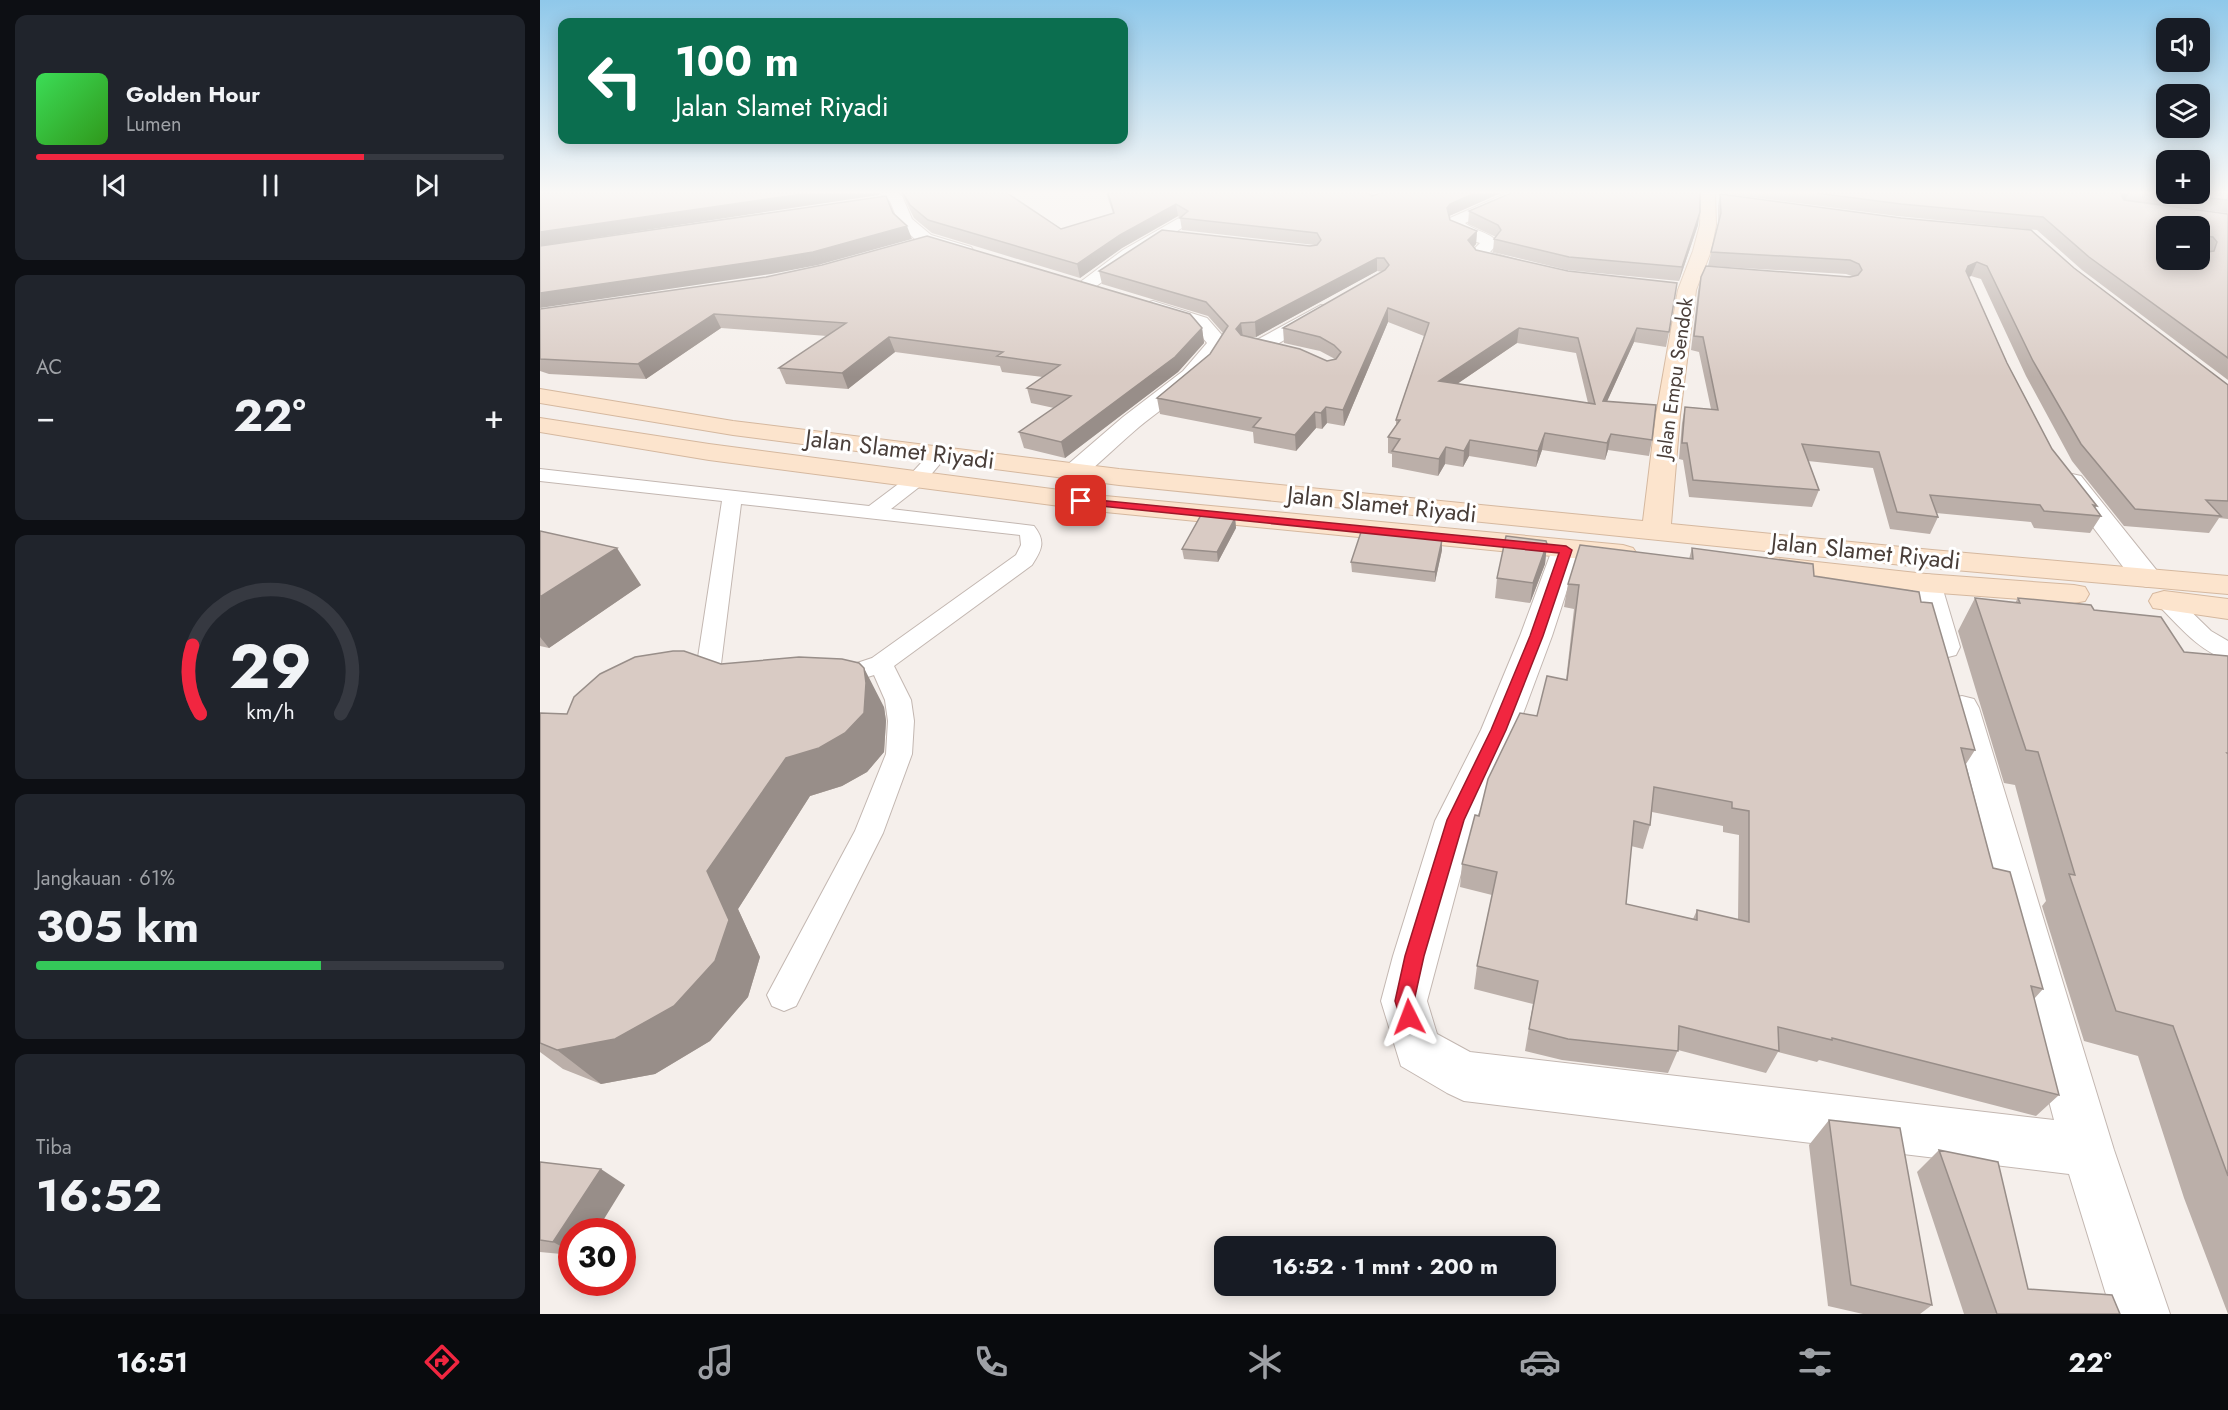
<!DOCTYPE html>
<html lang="id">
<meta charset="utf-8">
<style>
:root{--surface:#171b24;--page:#20242c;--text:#f1f3f6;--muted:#9ea1a6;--line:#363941;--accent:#f12640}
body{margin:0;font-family:Jost,sans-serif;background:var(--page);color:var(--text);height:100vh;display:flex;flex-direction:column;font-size:22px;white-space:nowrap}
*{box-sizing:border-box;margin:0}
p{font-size:20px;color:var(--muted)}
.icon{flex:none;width:33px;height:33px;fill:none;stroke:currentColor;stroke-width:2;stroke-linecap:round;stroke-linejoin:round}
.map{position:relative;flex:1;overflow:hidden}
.panel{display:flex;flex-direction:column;gap:15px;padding:15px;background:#0d0f14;width:540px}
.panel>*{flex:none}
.guide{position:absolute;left:18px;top:18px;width:570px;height:126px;border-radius:12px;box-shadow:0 3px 15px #0003;background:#0b6e4f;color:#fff;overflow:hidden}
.tools{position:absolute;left:1616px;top:18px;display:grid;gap:12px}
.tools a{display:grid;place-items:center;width:54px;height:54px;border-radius:12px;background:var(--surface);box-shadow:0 3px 15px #0003;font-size:30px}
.speed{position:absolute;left:18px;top:1218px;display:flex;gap:12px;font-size:30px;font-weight:700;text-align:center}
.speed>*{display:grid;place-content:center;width:78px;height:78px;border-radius:50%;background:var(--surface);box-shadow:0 3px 15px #0003;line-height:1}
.speed .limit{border:9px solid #d22;background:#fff;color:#111}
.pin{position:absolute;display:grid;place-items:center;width:51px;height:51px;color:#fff;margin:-26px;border-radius:12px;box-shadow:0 3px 9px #0006}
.me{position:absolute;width:66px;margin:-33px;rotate:357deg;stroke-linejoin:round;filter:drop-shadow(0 0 4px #0008)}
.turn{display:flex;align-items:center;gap:21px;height:126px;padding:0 18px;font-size:27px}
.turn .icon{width:78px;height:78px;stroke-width:2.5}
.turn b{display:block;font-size:42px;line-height:51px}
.big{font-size:45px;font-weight:700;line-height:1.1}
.panel .tile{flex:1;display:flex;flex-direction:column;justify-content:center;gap:9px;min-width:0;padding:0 21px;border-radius:12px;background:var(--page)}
.panel .dial{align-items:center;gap:0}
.dial svg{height:156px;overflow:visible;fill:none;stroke:var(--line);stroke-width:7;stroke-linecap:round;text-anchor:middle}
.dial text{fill:var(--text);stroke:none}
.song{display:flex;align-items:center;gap:18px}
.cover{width:72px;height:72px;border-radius:9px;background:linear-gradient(135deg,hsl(130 70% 55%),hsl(110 70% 35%))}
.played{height:6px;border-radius:3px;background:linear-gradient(90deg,var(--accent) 70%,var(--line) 70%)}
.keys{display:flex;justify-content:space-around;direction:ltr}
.heat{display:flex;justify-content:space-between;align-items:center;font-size:33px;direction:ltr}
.charge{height:9px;border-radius:4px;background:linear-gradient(90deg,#34c759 61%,var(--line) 0)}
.trip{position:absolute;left:674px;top:1236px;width:342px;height:60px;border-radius:12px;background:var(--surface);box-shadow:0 3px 15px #0003;font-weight:700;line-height:60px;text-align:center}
.tabs{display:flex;height:96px;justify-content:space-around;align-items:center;background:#090b0e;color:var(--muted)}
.tabs .icon{width:42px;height:42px}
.tabs .selected{color:var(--accent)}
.tabs b{font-size:27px;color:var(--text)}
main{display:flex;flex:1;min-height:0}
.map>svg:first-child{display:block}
</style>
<main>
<section class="panel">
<div class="tile">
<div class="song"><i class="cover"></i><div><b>Golden Hour</b><p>Lumen</p></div></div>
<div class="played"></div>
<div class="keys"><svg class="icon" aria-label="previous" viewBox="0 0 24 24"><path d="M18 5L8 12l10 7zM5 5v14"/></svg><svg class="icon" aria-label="pause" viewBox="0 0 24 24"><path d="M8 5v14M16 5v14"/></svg><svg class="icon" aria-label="next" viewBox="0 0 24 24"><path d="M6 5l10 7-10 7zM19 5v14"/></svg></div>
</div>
<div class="tile"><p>AC</p>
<div class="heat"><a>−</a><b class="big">22°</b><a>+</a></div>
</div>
<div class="tile dial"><svg viewBox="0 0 100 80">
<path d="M14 69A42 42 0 1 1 86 69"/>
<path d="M14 69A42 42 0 0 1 10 34" stroke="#f12640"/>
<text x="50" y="56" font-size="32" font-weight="700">29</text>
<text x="50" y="72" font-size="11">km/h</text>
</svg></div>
<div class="tile"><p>Jangkauan · 61%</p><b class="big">305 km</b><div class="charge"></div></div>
<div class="tile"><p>Tiba</p><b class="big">16:52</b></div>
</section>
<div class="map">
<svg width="1688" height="1314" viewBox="0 0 1688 1314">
<rect width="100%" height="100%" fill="#f5efeb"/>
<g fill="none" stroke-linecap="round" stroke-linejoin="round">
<defs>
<path id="lane" d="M399,449L405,450L408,454L405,458L383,484L351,509L494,526C506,541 502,550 492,565L354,666L371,700L374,721L372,754L343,833L256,1006L244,1011L232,1006L227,995L315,831L346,754L348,721L345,700L334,675L296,687L287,685L284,679L287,673L332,658L476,555L481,545L480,535L201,504L181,664L197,685L194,691C173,697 167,680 157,664L182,501L0,481V469L329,506L369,476L393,450Z
M1627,594L1635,596L1671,631L1688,641V660C1660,652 1639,626 1619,606L1616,601L1619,596Z"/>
<path id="street" d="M340,193H358L362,196L372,219L391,235L431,247L434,251L431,255L425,256L379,243L359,224L350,201Z
M967,193H987L985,196L925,223C935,231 952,233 958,243L950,252L984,262L987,266L984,270L978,271L934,259L930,253L940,243L923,238L907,223L910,218Z
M639,218L645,220L647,223L645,226L595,258L551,290H537L535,286L583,250Z
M613,301L667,318L688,342C667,380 632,400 599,427C580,443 563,460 544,476L535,479L526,476L522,471L526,466L583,417L643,371L667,343L653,326L606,311L603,307L606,303Z
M781,305L788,307L791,311L788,315L727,350L720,352L713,350L710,346L713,342Z
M1532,474L1541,476L1618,572L1622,578L1618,584L1607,587L1596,584L1519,482L1523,476Z
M1026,541L1036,544L1040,550L1012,636L977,730L935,821L887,1001L897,1034L930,1052L1514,1120L1405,708L1410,699L1422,696L1434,699L1439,708L1574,1150L1630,1314H1572L1529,1174L924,1101L907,1093L861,1066L841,1001L853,956L895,821L941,730L980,636L1012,550L1016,544Z
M1386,574L1397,576L1401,583L1420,647L1416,655L1404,658L1392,655L1388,647L1371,583L1375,576Z"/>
<path id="secondary" d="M1161,193H1175L1176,225L1171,251L1156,290L1140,415L1131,524L1392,550L1688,576V594L1392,568L579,485L193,435L0,403V389L193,421L579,469L1103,521L1116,415L1138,290L1153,251L1160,225Z
M0,418L169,444L565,496L1083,545L1093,548L1097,554L1093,560L1083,563L565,512L169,460L0,432Z
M1230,557L1386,574L1534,585L1545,587L1549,594L1545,601L1534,603L1386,592L1220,572L1215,566L1220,560Z
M1624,591L1688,599V619L1613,608L1609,601L1613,594Z"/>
</defs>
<!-- lane casing -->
<use href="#lane" stroke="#c3b7b1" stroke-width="2"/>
<!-- street casing -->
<use href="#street" stroke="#c3b7b1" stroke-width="2"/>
<!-- secondary casing -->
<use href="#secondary" stroke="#d5b89f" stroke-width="2"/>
<!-- lane -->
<use href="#lane" fill="#fff" fill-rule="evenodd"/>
<!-- street -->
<use href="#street" fill="#fff" fill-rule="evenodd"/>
<!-- secondary -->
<use href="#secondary" fill="#fce4cd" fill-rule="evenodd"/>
</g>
<!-- wall -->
<path fill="#bbafa9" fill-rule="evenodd" d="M354,193H467L521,229L573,213L566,193H835L830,195L832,196L961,193L909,216L910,220L937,231L936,244L934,246L936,250L1129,332L1126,347L1094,342L1067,401L1112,440L1109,456L1068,450L1065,460L1002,450L996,467L929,456L923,467L905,464L898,476L852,467V454L848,453V437L856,425V420L884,336L848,322L804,426L787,423L782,429L776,428L756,451L714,443L713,432L620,414L617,398L670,354L683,333L668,316L562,284L559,271L775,245L642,230L640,218L638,216L582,248L540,278L392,233L374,218L362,194ZM837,271L843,272L743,328L744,343L780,351L795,359L787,361L709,337H716ZM977,343L1036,353L1048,403L917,384Z
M1180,193H1688V213L1592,201L1688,214V380L1542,270L1497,230L1357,216Z
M1180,194L1534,268L1688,385V519L1679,518L1669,533L1584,526L1532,461L1486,376L1441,279L1431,276L1429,277L1467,363L1512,449L1557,506L1555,508L1561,516L1550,533L1494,528L1491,522L1396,513L1398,517L1390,534L1350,529L1333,468L1268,461L1279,490L1272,507L1149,497L1143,460L1139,459L1142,423L1145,407L1171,409L1159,352L1151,350L1158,291L1161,277L1312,276L1306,274L1168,266L1178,224V206Z
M929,211L1158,225L1139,281L1027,270L953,252L954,239L956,237L928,224Z
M0,309L662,328L664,343L638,372L525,458L484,448L479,432L514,408L491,403L487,388L503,377L462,372L460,366L355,352L308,389L246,384L239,368L287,336L181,328L106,379L9,374L0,371Z
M695,518L696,528L678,562L644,559L642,549Z
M0,531L101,585L9,648L0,646Z
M1007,544L1005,564L990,603L955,598L957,578Z
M1152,548L1381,602L1435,750L1426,764L1453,868L1503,989L1494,999L1519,1095L1496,1116L1279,1060L1277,1062L1238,1052L1226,1073L1138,1050L1128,1073L1022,1060L985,1051L993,1004L934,989L937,966L952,895L920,887L922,864L939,816L997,716L1026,680L1034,609L1024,607L1028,584L1149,559ZM1112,812L1183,826V832L1199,835L1198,920L1157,910L1153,919L1086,904L1091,846L1103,849L1110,825Z
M902,550L895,582L812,572L811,562Z
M1435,598L1475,603L1478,598L1554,610L1644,652L1688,656V1314L1644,1198L1598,1056L1544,1041L1502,906L1506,901L1475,785L1464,783L1418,631Z
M181,664L344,707L346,721L344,752L327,772L302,786L270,796L198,909L220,957L208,997L170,1041L115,1074L61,1084L23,1069L0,1052V713L27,714Z
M1289,1120L1392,1305L1380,1314H1323L1288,1306L1269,1145Z
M1399,1150L1488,1289L1580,1314H1424L1377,1172Z
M0,1162L85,1185L32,1232V1255L0,1252Z"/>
<!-- shaded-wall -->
<path fill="#988e89" d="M269,193H339V195L0,246V232Z
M935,193H961L909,216L907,208L910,204Z
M1583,193H1589L1585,200L1575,207L1581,195Z
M636,204L638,216L582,248L540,278L537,264L580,235Z
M1160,212L1158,225L1139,281L1142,267Z
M367,226L372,239L278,265L231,274L0,308V293Z
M937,231L936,244L928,253V240Z
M1659,245H1664L1659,254Z
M837,258V271L716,337L715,322Z
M1437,262L1431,276L1423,279L1428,266Z
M848,308V322L804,426L803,410Z
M174,314L181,328L106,379L98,364Z
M701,323L703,338L696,329Z
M662,328L664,343L638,372L525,458L521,442Z
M979,328L977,343L898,397L899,381Z
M1097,328L1094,342L1060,417L1063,401Z
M349,337L355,352L308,389L302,373Z
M786,407L787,423L782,429L781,413Z
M775,412L776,428L756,451L755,435Z
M1005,433L1002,450L996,467L998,451Z
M1071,434L1068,450L1065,460L1067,443Z
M930,440L929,456L923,467L924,451Z
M906,447L905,464L898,476L899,459Z
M695,518L696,528L678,562L677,552Z
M902,540V550L895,582V572Z
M1007,544L1005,564L990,603L993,583Z
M77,548L101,585L9,648L0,637V597Z
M324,668L344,707L346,721L344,752L327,772L302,786L270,796L198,909L220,957L208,997L170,1041L115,1074L61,1084L17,1050L167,871L246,758Z
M61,1169L85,1185L56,1232H32V1252L13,1242Z"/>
<!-- building -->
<path fill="#d9cbc4" stroke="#988e89" stroke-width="1.5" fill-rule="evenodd" d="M0,193H269L0,232Z
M363,193H467L521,229L574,213L568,193H828L832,196L841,193H935L910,204L907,208L910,220L937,231L928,240L936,250L1028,271L1137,283L1129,332L1097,328L1063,401L1116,405L1112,440L1071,434L1067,443L1005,433L998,451L930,440L924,451L906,447L899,459L852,451L860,439L848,437L860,420H856L889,323L848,308L803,410L786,407L781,413L775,412L755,435L713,427L721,418L617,398L670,354L688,326L666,302L559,271L622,230L770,246L777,245L781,240L777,233L640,218L648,211L636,204L580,235L537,264L388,220L370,205ZM837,258H844L849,265L845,270L743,328L780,337L794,345L801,352L796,359L787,361L760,349L701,335L696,329L701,323L715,322ZM979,328L1038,338L1055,404L899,381Z
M971,193H1160V212L1142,267L1029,257L954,239L961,230L958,225L929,211Z
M1276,193H1583L1581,195L1584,200L1688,214V358L1549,257L1503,217L1361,204ZM1626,226H1659V245H1664L1665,236L1673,237L1677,242L1674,251L1667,252L1659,249V260H1626Z
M1688,193V200L1636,194L1659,193Z
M1180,194L1361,218L1491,230L1534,268L1688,385V501L1666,500L1681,516L1595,509L1541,444L1493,361L1447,266L1437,262L1428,266L1426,271L1467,363L1512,449L1557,506L1553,505L1561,516L1504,511L1500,505L1390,495L1398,517L1357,512L1339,452L1262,444L1279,490L1153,480L1147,443H1142L1145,407L1178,410L1163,337L1154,336L1161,277L1166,266L1310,277L1318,275L1322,270L1319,264L1310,260L1171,252L1181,213Z
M346,196L353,213L367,226L273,252L225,260L0,293V246Z
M387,236L650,314L662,328L635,357L521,442L479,432L531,396L487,388L520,365L457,356L463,352L349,337L302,373L239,368L306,323L174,314L98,364L0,359V309L226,277L282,265Z
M661,515L695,518L677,552L642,549Z
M0,531L77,548L0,597Z
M821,532L902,540L895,572L811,562Z
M966,536L1006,541L1007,544L993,583L957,578Z
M1040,545L1153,559L1152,548L1273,564L1274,576L1379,592L1381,602L1392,603L1435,750L1421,748L1453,868L1470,872L1503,989L1491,986L1519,1095L1292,1038V1040L1238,1027L1239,1051L1139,1026L1138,1051L1028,1039L989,1029L998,981L937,966L957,872L922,864L935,815L939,816L948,779L980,713L997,716L1007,676L1027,680L1039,585L1028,584ZM1114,787L1192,802V808L1209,811V922L1157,910V920L1086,904L1094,821L1110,825Z
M1435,598L1480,603L1478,598L1551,605L1554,610L1621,617L1644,652L1688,656V753H1687L1688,754V1176L1633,1026L1576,1011L1529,874L1535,875L1498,752L1486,750Z
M133,651H144L181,664L259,657L302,659L319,663L324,668L326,683L324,713L305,733L279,748L246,758L167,871L189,920L175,961L134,1006L75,1039L17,1050L0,1043V713L27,714L34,697L60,674L95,657Z
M1289,1120L1360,1128L1392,1305L1311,1285Z
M1399,1150L1458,1162L1488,1289L1572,1295L1580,1314H1457Z
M0,1162L61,1169L13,1242L0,1240Z"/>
<!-- sky -->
<linearGradient id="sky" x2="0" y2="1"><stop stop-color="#8fc8ea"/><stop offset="0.51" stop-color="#faf8f6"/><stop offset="1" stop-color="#faf8f6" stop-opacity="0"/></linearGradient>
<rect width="1688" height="377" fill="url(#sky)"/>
<!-- route -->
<path fill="#f12640" stroke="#9d192a" stroke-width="1.5" d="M537,498L1026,546L1032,550L1003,636L966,730L924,820L884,956L874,1001L879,1017L876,1024L869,1026L862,1024L855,1001L865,956L907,820L951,730L990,636L1019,553L541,504L537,503Z"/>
<g text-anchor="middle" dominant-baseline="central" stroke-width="6" stroke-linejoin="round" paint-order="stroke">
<!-- far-street labels -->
<g font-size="20" fill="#493e39" stroke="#fff">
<text transform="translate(1135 378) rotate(-82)">Jalan Empu Sendok</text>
</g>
<!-- street labels -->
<g font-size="24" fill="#493e39" stroke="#fff">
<text transform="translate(360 449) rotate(7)">Jalan Slamet Riyadi</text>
<text transform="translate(842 504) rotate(6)">Jalan Slamet Riyadi</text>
<text transform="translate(1326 551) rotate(6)">Jalan Slamet Riyadi</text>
</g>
</g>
</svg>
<div class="tools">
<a><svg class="icon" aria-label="sound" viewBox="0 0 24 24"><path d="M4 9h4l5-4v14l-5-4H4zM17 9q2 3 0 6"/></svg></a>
<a><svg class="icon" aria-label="layers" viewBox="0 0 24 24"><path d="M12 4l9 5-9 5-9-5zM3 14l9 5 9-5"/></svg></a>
<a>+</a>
<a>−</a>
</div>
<div class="speed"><div class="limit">30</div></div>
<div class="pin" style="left:541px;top:501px;background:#d93025"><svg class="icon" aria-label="arrive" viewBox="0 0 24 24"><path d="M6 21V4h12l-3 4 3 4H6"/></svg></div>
<svg class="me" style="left:869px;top:1017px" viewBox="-20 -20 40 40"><path d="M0-17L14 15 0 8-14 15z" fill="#f12640" stroke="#fff" stroke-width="4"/></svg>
<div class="trip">16:52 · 1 mnt · 200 m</div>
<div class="guide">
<div class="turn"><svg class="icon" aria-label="left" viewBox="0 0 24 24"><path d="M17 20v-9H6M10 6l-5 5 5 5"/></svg><div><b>100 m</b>Jalan Slamet Riyadi</div></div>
</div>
</div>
</main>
<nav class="tabs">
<b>16:51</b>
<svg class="icon selected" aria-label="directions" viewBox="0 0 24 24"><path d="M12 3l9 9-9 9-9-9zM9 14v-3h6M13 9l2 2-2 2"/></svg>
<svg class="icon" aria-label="music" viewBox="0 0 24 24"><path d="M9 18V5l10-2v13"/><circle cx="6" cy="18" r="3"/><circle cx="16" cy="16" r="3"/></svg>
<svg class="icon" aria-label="phone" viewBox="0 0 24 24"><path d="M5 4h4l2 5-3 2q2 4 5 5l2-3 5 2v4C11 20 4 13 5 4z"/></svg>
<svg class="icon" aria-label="climate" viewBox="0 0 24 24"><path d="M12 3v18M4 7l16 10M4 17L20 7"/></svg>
<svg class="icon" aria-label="car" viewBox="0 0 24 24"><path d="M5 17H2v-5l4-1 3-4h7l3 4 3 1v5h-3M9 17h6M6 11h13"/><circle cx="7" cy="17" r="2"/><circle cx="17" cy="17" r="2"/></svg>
<svg class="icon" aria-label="filters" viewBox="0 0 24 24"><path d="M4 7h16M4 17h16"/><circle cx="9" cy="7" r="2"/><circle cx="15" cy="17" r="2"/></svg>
<b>22°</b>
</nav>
